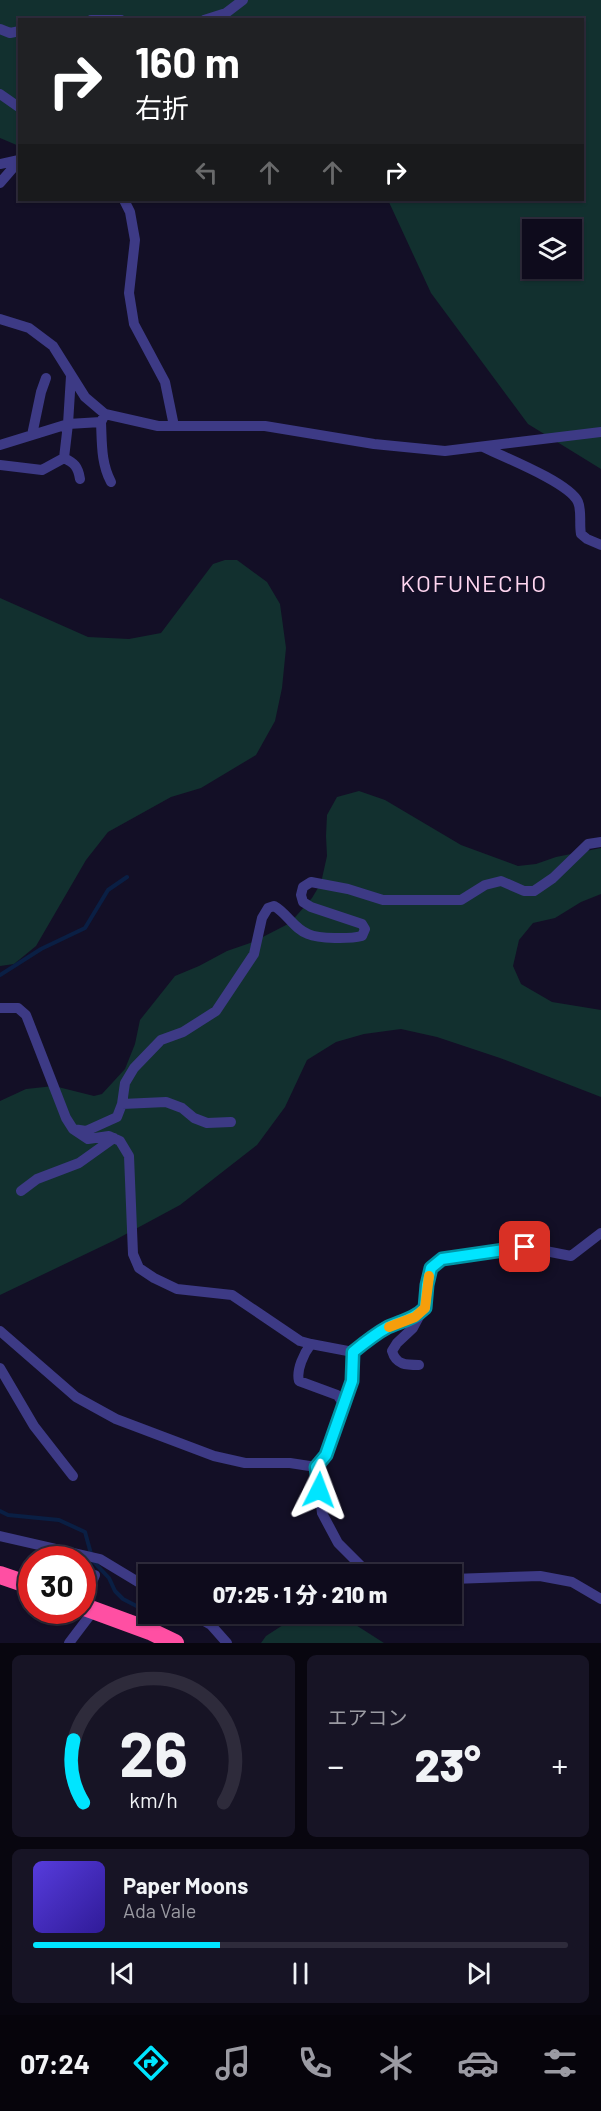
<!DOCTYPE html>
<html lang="ja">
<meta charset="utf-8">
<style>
:root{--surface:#0e0b1c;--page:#171425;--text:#f1f3f6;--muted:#9b9ba3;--line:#2e2b3b;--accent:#00e5ff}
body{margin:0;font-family:Barlow,"Noto Sans JP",sans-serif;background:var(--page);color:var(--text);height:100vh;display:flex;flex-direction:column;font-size:22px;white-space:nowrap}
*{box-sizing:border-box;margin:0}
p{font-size:20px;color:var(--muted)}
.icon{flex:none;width:33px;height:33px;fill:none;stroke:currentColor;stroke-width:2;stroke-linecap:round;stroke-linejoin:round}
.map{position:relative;height:1643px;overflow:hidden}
.panel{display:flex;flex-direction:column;gap:12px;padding:12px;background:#08060f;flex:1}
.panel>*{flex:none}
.hud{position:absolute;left:18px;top:18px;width:566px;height:183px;border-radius:0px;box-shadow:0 2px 4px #0004,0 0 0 2px var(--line);background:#202124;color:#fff;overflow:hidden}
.buttons{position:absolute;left:522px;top:219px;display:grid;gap:12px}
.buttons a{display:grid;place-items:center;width:60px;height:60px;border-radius:0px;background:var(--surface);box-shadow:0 2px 4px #0004,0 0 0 2px var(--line);font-size:30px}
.speed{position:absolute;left:18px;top:1546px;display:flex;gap:12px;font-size:30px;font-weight:700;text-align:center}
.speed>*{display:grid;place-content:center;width:78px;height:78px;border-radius:50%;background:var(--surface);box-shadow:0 2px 4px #0004,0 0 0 2px var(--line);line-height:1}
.speed .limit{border:9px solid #d22;background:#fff;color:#111}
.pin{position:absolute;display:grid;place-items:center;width:51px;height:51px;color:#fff;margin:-26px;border-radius:12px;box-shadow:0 3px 9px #0006}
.me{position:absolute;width:66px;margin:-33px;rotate:3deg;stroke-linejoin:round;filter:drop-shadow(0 0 4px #0008)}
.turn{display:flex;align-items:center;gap:21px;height:126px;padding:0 18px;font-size:27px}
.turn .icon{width:78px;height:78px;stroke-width:2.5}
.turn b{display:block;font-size:42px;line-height:51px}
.lanes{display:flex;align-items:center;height:57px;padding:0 18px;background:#0003;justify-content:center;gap:30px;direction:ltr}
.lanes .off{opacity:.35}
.big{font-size:45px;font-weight:800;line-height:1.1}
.panel .widget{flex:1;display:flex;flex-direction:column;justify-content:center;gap:9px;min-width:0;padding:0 21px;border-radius:9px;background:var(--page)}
.panel .dial{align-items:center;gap:0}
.dial svg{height:156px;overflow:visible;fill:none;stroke:var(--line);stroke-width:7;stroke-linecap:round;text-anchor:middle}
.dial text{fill:var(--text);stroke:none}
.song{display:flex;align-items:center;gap:18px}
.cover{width:72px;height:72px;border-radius:9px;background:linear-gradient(135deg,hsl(250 70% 55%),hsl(250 70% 35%))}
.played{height:6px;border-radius:3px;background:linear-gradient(90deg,var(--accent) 35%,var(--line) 35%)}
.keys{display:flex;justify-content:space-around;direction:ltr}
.heat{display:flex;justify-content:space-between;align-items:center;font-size:33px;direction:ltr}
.panel .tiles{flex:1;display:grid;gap:12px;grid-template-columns:1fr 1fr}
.widget:last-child{grid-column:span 2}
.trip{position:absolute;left:138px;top:1564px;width:324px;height:60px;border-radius:0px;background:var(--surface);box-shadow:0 2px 4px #0004,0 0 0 2px var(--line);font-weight:800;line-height:60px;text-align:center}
.dock{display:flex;height:96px;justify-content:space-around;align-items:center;background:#06040b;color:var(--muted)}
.dock .icon{width:42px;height:42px}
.dock .selected{color:var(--accent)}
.dock b{font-size:27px;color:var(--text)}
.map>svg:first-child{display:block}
</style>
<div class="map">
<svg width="601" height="1643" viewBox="0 0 601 1643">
<rect width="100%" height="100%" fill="#130f26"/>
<!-- green -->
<path fill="#12302f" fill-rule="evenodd" d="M0,0H601V469L528,424L431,293L388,200H582V20H20L19,146L0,138ZM532,230H572V268H532Z
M225,560H237L267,582L280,604L286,648L282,688L275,721L256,755L201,788L171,797L108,832L86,860L36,946L14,964L0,966V598L88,637L129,639L161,633L213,564Z
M359,791L385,800L461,845L518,866L536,864L556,857L601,848V894L581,902L555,918L533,923L519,940L513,966L521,984L552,1002L601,1010V1097L500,1058L437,1037L401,1029L364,1034L336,1042L307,1060L285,1107L257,1145L180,1205L115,1240L0,1295V1101L26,1089L54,1086L94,1096L102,1094L125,1069L135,1044L140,1020L175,976L199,966L227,951L253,942L290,923L312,898L321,883L327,856L326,836L327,815L337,797Z
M300,1614H312L348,1620L384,1643H261L266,1636Z"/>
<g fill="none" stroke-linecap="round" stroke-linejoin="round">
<!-- stream -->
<path stroke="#0a1f44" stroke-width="4" d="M0,975L41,949L85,928L108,890L127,877
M0,1511L8,1515L59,1520L85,1532L93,1561L109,1578L115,1591L123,1599L148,1612
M152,1614L156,1628"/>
<!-- street -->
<path stroke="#3d3a85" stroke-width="10" d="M91,20H121
M204,20L226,13L243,0
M0,29L10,33L20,31
M0,94L20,108
M0,164L19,160
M0,183L19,161
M124,200L130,212L135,240L129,293L134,324L165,382L174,426
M0,319L29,328L53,346L85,397L105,414L158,426H265L374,444L445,451L601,432
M101,422C102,444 101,463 111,482
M32,435L41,392L46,378
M0,445L68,424L71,376
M483,447C504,457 570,483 578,502C582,511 579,524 581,534L587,539L601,545
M64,458C74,463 78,466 80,479
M0,465L42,470L64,458L68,424L101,422L105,414
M0,1008H18L26,1015L66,1118L73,1129L88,1139L109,1136L120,1141L129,1156L133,1254L139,1268L154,1278L177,1289L232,1295L300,1341L311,1344
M122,1104L166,1102L182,1108L194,1118L207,1123L231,1122
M73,1129L86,1131L117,1117L122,1104L125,1083L134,1068L161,1040L183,1032L216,1011L254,954L262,918L268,908L274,906C287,913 294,929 308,934C319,939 350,939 362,936L365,929L362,924L311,907L303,902L301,895L303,887L311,882L348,889L383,900H461L485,885L501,881L524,891H534L553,878L588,844L601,842
M21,1191L37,1179L79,1163L114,1138
M0,1331L76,1397L116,1419L214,1456L245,1463H290L316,1467
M419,1365C406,1365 396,1365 392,1351L397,1343L413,1328L421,1313
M0,1368L34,1426L73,1476
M344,1404L337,1395L299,1381C296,1370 304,1353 311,1344L353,1352
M0,1536L100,1559L148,1588
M382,1575L362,1567L338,1543L322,1513L316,1467L326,1455L352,1381L353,1352C364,1343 375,1334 388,1327C402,1320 413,1319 425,1308L427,1285L431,1268L442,1259L525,1247L571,1256L601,1233
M452,1579L540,1576L572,1582L601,1599
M82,1606L95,1575
M192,1614L211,1625L227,1643
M69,1643L94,1610"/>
<!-- highway -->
<path stroke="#ff4fa3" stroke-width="18" d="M0,1575L32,1586
M82,1606L150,1631L175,1643"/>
</g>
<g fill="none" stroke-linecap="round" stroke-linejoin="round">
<defs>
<path id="route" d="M319,1490L316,1467L326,1455L352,1381L353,1352C364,1343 375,1334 388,1327C401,1321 414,1319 425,1308L427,1285L431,1268L442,1259L525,1247"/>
</defs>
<!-- route casing -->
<use href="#route" stroke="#0095a6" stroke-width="15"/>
<!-- route -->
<use href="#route" stroke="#00e5ff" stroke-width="10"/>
<!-- slow -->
<path stroke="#f59e0b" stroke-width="10" d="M389,1327L415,1317L425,1308L429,1276"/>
</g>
<g text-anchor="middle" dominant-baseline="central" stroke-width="6" stroke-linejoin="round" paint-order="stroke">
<!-- quarter labels -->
<g font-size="24" letter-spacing="1.5" fill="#ffd6f0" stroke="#130f26">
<text x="474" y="582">KOFUNECHO</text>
</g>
</g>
</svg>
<div class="buttons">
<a><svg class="icon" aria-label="layers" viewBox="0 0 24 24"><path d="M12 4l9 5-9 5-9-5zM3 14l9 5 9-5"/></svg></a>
</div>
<div class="speed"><div class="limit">30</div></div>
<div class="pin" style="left:525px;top:1247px;background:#d93025"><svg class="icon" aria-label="arrive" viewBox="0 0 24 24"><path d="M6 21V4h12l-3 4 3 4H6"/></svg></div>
<svg class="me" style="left:319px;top:1490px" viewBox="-20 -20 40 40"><path d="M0-17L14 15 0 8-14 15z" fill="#00e5ff" stroke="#fff" stroke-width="4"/></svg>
<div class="trip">07:25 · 1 分 · 210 m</div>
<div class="hud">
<div class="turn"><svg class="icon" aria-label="right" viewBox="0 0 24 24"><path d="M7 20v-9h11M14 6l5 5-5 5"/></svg><div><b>160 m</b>右折</div></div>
<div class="lanes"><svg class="icon off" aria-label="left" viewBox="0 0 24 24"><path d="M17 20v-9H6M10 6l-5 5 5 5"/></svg><svg class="icon off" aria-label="ahead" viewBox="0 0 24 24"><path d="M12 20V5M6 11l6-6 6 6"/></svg><svg class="icon off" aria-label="ahead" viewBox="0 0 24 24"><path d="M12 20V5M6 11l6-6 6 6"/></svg><svg class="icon" aria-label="right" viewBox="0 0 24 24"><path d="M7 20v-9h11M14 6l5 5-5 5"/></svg></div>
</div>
</div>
<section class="panel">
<div class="tiles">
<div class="widget dial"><svg viewBox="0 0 100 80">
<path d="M14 69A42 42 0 1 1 86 69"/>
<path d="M14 69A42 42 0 0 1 9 37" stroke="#00e5ff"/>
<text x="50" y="56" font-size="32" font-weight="700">26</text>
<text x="50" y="72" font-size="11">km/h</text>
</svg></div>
<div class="widget"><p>エアコン</p>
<div class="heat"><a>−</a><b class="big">23°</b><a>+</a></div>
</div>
<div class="widget">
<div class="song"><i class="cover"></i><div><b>Paper Moons</b><p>Ada Vale</p></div></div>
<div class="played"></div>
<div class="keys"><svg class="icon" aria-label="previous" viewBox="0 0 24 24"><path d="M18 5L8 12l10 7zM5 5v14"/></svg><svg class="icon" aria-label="pause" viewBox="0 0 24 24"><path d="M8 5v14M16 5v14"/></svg><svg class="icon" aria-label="next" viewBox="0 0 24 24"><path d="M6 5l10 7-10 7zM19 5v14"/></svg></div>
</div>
</div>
</section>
<nav class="dock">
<b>07:24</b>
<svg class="icon selected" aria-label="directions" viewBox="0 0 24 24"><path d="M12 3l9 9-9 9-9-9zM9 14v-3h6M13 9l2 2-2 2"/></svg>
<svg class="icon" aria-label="music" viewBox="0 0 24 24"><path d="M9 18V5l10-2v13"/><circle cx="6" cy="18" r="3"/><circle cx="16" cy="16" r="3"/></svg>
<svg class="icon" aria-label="phone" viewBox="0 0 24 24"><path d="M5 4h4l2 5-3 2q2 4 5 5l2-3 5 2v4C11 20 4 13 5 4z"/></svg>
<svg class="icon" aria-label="climate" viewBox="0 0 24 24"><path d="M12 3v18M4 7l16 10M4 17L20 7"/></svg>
<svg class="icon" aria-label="car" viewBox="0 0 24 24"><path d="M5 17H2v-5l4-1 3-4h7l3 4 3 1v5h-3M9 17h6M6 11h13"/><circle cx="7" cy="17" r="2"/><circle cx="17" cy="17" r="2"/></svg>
<svg class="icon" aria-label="filters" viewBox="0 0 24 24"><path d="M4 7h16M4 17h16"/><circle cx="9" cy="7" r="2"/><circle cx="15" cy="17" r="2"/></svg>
</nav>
